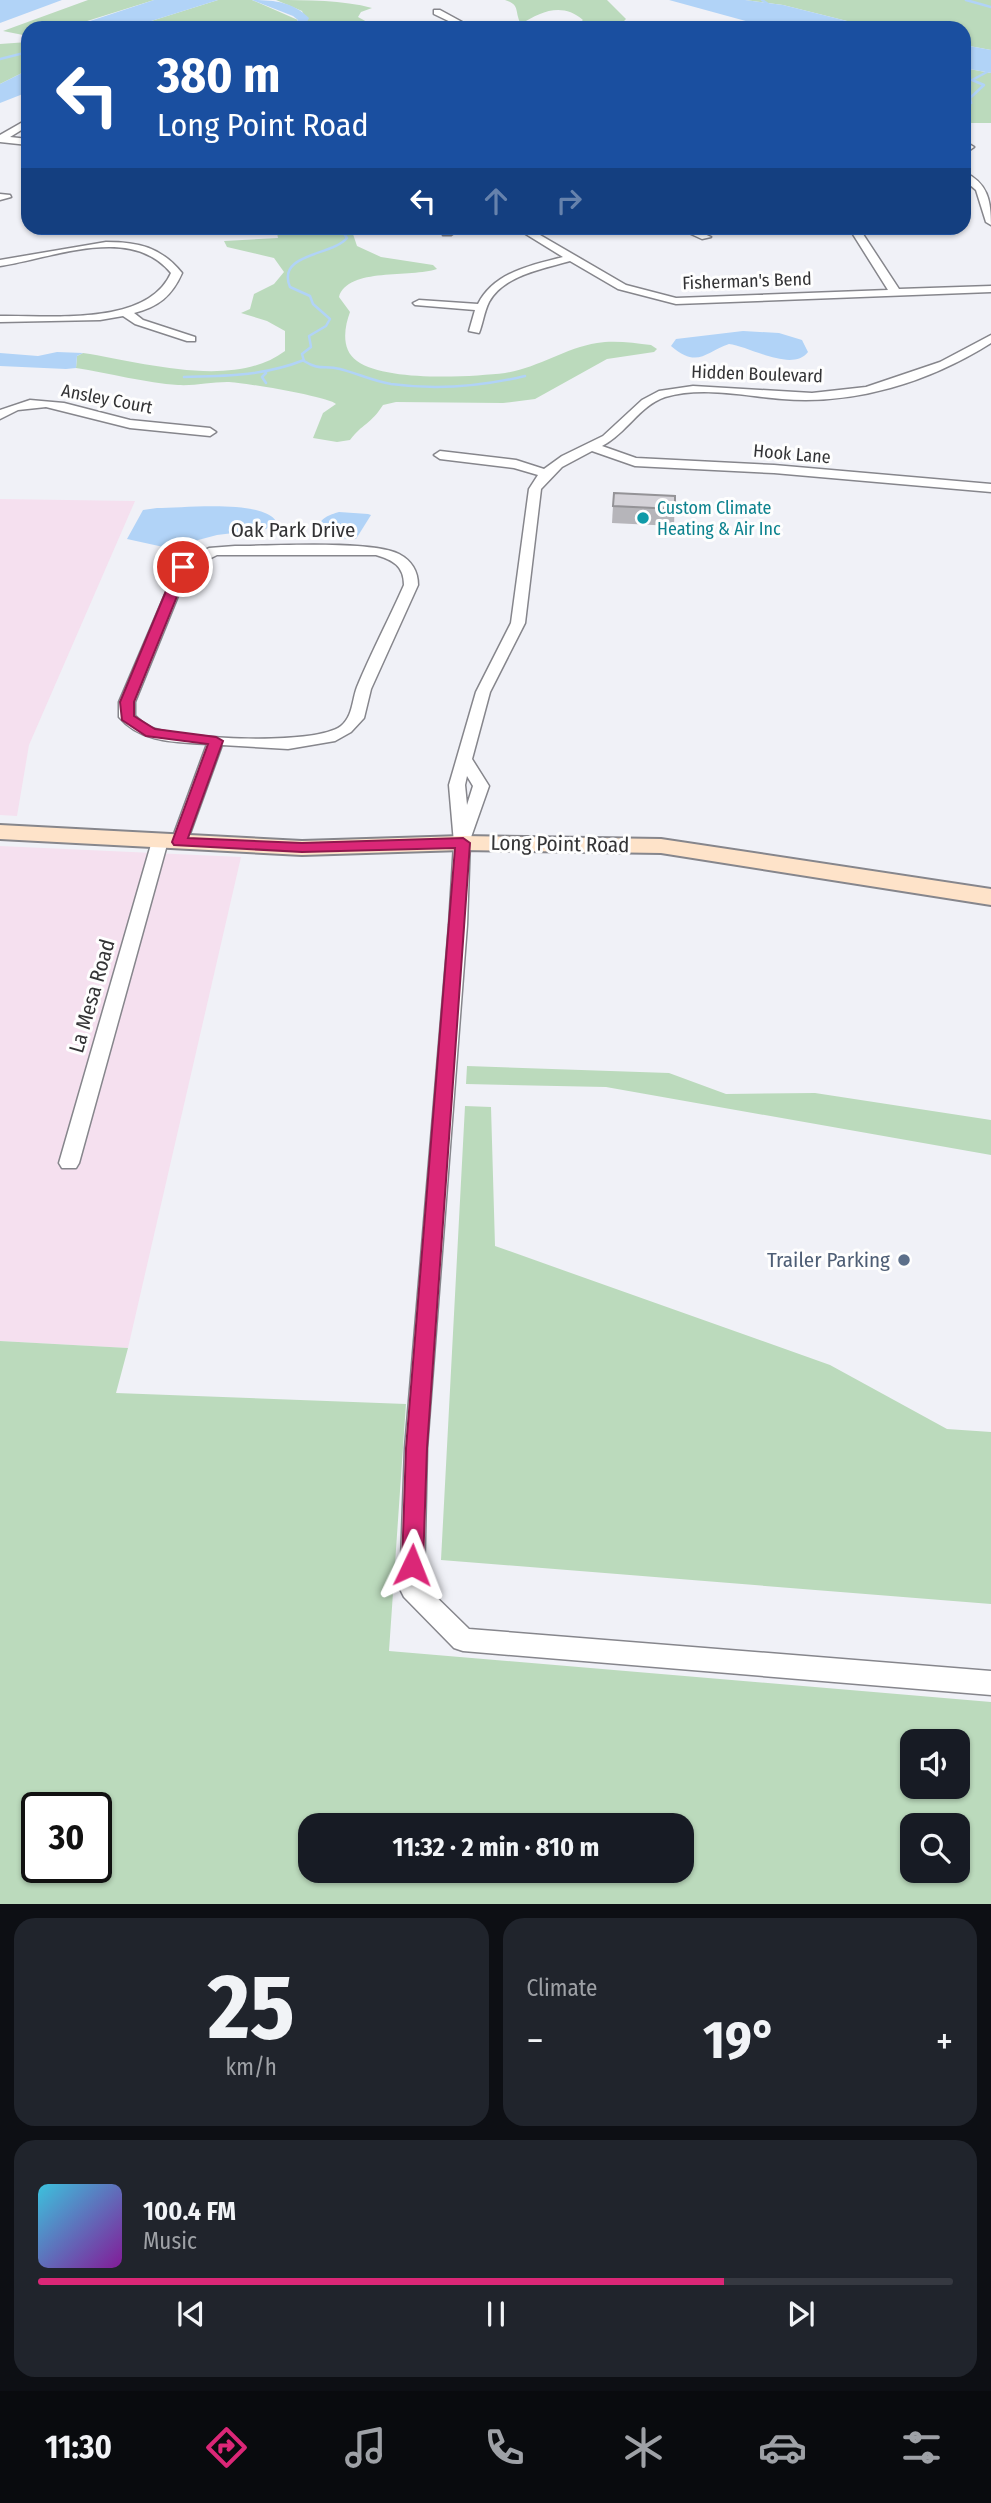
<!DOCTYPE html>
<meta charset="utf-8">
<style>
:root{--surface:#171b24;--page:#20242c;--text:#f1f3f6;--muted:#9ea1a6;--line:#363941;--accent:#db2777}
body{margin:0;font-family:"Fira Sans Condensed",sans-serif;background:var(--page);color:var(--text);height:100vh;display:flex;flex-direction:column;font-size:26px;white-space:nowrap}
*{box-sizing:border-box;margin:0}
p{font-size:23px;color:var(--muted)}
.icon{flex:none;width:38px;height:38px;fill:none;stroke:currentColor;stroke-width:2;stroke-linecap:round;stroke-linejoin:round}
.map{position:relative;height:1904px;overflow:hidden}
.details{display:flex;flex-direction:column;gap:14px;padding:14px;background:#0d0f14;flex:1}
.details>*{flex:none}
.top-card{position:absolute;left:21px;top:21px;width:950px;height:214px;border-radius:21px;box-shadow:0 2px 5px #0004;background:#1a4fa0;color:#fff;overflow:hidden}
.tools{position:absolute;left:900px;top:1729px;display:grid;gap:14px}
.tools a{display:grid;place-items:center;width:70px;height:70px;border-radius:14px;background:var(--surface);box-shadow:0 2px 5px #0004;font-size:35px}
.speed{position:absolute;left:21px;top:1792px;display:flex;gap:14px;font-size:35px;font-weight:700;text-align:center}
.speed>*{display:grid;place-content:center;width:91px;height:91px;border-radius:50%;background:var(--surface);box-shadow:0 2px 5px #0004;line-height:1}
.speed .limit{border:4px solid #111;border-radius:10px;background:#fff;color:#111}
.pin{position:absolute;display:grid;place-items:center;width:60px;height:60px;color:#fff;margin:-30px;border:4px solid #fff;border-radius:50%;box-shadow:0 2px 7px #0007}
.me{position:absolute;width:77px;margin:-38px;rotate:2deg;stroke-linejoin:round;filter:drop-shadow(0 0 5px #0008)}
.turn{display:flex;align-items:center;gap:24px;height:147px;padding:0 21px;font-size:32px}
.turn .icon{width:91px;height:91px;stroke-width:2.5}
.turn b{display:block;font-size:49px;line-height:60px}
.lanes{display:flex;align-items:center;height:66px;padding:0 21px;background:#0003;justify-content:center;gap:35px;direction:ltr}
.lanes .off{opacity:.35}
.big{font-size:52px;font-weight:700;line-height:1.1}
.details .widget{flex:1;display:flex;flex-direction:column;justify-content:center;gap:10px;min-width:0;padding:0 24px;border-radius:21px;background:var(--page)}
.details .dial{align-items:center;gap:0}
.dial b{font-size:91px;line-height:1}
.song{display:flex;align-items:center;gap:21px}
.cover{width:84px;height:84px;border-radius:10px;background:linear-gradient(135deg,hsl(190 70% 55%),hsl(290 70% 35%))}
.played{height:7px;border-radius:4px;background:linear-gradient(90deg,var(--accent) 75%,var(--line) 75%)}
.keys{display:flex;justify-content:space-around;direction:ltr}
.heat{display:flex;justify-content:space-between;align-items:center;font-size:38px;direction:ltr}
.details .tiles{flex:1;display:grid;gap:14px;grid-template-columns:1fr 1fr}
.widget:last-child{grid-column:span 2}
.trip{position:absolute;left:298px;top:1813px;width:396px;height:70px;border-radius:21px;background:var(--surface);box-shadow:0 2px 5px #0004;font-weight:700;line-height:70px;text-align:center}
.dock{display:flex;height:112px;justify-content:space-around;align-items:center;background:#090b0e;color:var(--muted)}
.dock .icon{width:49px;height:49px}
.dock .active{color:var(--accent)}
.dock b{font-size:32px;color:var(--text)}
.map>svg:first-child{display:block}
</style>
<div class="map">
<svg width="991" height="1905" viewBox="0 0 991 1905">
<rect width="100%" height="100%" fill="#f0f1f7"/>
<!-- commercial -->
<path fill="#f5e0ef" d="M0,499L135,501L29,745L17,816L0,815Z
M0,846L241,857L128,1348L0,1341Z"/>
<!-- green -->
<path fill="#bbdabc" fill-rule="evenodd" d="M88,0H154L84,22L77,28H28V36L3,31Z
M218,0H252L298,20L290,28H129Z
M276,0C307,0 343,0 372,8L361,12L358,17L378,28H304L308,24L302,11Z
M505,0H607L626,19L617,28H573L583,20C563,2 541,11 521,24C514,12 521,5 505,0Z
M745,0H991V50L964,45V28H875L783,5Z
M28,42V70L0,84V44Z
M964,68L991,73V123H964Z
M267,228H378L352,231L357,246L381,257L433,265L437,269C411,278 348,267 339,297L350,312C344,328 341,350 357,361C386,382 471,377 505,373C538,368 565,348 597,343C614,340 634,343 651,345L657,349L654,352L607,359L535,399L503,403L396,402L383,405C371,424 362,424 350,440L337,442L313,438L323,413L336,404C329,397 243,382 227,382C211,382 194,386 178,385C147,383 108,373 76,368L77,356L83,353C143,362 233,390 285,351V331L267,321L241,313L250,309L254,294L274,284L284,272L274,258L227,247L224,241L278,238L277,233Z
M467,1066L669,1073L726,1094L815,1093L991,1120V1155L606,1087L466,1084Z
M465,1106L491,1107L495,1246L830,1365L947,1429L991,1432V1604L441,1560Z
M0,1341L128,1348L116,1393L406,1404L389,1651L991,1702V1904H0ZM912,1741H957V1787H912ZM37,1808H96V1867H37ZM681,1825V1871H310V1825ZM912,1825H957V1871H912Z"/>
<!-- water -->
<path fill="#b1d3f7" d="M0,0H62L0,23Z
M154,0H218L129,28H77L84,23Z
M252,0C274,0 293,2 309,18L304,28H290L298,20L293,16Z
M669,0H745L783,5L875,28H771Z
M964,45L991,50V73L964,68Z
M28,70V92L0,103V84Z
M743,331L779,333L802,340L808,352C792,373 749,346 729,344C705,352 698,369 671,346L676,339Z
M57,352L83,353L77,356L76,368L66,369L0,366V353L38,356Z
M157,508C183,508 261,499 276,521L266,529L217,535L168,548L127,539L143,510Z
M339,512L368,514L371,515L356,539L334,538L319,531C317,519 329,515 339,512Z"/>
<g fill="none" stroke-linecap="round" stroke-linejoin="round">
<!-- stream -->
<path stroke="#b1d3f7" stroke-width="2.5" d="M762,0L768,4
M966,0L991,7
M0,59L28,52
M971,103L970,98L984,85L972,80L987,72
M340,228L347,238C332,256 276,253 290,287L310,296L313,304L330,319L326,326L309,336L311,347L302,354L304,361C320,371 324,365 340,369C356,373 373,381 391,384C435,390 483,386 525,376
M266,373L262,377L266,383
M184,377C226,376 264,376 304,360"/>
<defs>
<path id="street" d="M434,10H440L473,28H463L434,14Z
M28,119V126L10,137L28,139V145L0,142V135Z
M969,144L974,147L964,154V146Z
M964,172C988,183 991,201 991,225L986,222L976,190L964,180Z
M0,194L10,195L11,197L0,200Z
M449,228H461L451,235H443V231Z
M516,228H528L626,285L676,298L888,290L849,228H859L899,289L991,286V292L676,304L618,289L570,261C543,269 504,275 489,302C484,312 483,323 479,333L469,331L475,310L415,305L413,303L419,300L478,304C494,272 532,265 563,257Z
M678,228H691L711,237L702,239Z
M106,242C138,242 161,247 182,273C172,296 158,307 134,313L143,320L195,337V341H187L135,324L123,316L100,320L0,322V316C50,315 147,327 171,273C131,224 53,258 0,266V260Z
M991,335V343C929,382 856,405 782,399C744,396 702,386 665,397C639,406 626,434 602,446L636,458L774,465L991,484V492L774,473L635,466L592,451L562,467L541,489L525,623L490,692L472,759L489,786L470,840L467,925L427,1448L424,1585L469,1629L991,1671V1695L463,1651L454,1648L404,1597L400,1589L405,1448L449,925L454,843L449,785L476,692L511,623L529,489L538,475L514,468L440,459L434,455L440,451L516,460L544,469L562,456L603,436L642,400L659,391L693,386L812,393L866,387L940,362ZM467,776L473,786L467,805L465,785Z
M30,400L64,403L130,420L210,428L216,432L210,436L130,428L46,407L18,410L0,419V410Z
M235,546C271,546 371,540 399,554C412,561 418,571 418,585L371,689L364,718L351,732L335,741L288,749L222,745L187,842L179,847L171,842L207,744C176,742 141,743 119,717V702L178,564L209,548ZM217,555H376C393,560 404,566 404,585C389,619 371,653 357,687C352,700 353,716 341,726C315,746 184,739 152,728C145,725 140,720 135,716V702L189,569Z
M160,836L168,841L79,1163L76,1168H62L59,1163L152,841Z"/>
<path id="secondary" d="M0,825L302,841L462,836L661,839L991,889V905L661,853L462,850L302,855L0,839Z"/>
</defs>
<!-- street casing -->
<use href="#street" stroke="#86868c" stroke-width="3"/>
<!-- secondary casing -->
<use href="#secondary" stroke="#86868c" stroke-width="4"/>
<!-- street -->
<use href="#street" fill="#fff" fill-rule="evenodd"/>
<!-- secondary -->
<use href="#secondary" fill="#fee3c9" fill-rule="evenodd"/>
</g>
<!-- wall -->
<path fill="#b6b5ba" d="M675,496L674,526L612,523L613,506Z"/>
<!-- building -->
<path fill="#d4d2d8" stroke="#949397" stroke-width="2" d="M614,493L675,496V509L613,506Z"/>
<!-- route -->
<path fill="#db2777" stroke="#8e194d" stroke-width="2" d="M183,563L189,567L134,702V716L155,729L216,737L223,741L188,838L302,843L463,838L470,843L427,1448L423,1565L420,1572L412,1575L405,1572L402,1565L406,1448L455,848L302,852L174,845L172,842L208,744L146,736L122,720L120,702L176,567Z"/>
<!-- markers -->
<circle fill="#0f9aa8" stroke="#fefefe" stroke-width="2.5" cx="643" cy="518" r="7"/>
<circle fill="#5c6f8a" stroke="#fefefe" stroke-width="2.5" cx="904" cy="1260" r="7"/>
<g text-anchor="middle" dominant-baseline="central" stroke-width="6" stroke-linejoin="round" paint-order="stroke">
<!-- far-street labels -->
<g font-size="18" fill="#333335" stroke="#fefefe">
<text transform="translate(747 281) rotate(-2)">Fisherman's Bend</text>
<text transform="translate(757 374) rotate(2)">Hidden Boulevard</text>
<text transform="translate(107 399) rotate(11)">Ansley Court</text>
<text transform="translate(792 454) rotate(5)">Hook Lane</text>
</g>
<!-- far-culture labels -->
<g font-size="18" fill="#0d838f" stroke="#fefefe" text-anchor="start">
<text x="657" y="508">Custom Climate<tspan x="657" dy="21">Heating &amp; Air Inc</tspan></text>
</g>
<!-- street labels -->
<g font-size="21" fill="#333335" stroke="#fefefe">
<text x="293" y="530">Oak Park Drive</text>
<text transform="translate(560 844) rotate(1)">Long Point Road</text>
<text transform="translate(92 996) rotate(-74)">La Mesa Road</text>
</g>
<!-- service labels -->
<g font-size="21" fill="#4e5e75" stroke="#fefefe" text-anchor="end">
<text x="890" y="1260">Trailer Parking</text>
</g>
</g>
</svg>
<div class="tools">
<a><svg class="icon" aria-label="sound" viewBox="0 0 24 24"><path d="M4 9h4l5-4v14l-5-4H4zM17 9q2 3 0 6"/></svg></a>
<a><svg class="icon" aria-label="search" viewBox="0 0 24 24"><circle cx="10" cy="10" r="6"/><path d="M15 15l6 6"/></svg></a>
</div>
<div class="speed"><div class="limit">30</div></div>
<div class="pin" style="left:183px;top:567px;background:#d93025"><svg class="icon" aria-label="arrive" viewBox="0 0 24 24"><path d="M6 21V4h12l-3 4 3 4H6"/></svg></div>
<svg class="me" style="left:412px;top:1565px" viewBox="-20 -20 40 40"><path d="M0-17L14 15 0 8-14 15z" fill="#db2777" stroke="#fff" stroke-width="4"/></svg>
<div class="trip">11:32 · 2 min · 810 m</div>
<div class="top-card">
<div class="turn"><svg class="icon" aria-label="left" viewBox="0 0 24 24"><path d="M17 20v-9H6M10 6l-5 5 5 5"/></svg><div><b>380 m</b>Long Point Road</div></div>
<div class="lanes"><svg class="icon" aria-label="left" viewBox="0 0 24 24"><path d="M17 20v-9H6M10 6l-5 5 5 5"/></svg><svg class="icon off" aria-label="ahead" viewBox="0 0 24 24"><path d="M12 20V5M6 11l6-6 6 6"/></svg><svg class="icon off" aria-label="right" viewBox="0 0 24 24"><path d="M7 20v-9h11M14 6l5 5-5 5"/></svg></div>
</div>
</div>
<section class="details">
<div class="tiles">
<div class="widget dial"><b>25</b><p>km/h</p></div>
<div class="widget"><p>Climate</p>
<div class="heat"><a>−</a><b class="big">19°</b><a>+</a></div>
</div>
<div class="widget">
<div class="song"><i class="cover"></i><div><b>100.4 FM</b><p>Music</p></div></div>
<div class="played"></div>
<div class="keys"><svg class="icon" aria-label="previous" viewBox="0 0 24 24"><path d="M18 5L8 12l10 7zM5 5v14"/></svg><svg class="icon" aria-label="pause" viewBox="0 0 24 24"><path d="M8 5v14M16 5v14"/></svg><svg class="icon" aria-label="next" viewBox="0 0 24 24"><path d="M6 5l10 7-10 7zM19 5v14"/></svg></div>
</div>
</div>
</section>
<nav class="dock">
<b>11:30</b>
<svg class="icon active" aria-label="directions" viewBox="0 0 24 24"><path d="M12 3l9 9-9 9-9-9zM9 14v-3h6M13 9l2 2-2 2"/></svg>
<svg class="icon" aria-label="music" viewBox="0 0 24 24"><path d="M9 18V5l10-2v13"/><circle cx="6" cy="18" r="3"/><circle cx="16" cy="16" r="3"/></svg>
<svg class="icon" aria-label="phone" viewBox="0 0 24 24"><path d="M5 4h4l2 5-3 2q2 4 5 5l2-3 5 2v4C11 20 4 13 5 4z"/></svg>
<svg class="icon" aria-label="climate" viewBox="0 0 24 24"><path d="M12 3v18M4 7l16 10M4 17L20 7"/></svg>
<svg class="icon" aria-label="car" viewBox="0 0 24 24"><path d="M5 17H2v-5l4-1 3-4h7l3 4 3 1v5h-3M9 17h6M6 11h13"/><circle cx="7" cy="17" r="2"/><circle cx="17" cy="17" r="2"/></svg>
<svg class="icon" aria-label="filters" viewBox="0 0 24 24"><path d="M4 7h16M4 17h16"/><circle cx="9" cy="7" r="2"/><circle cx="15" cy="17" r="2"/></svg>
</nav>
